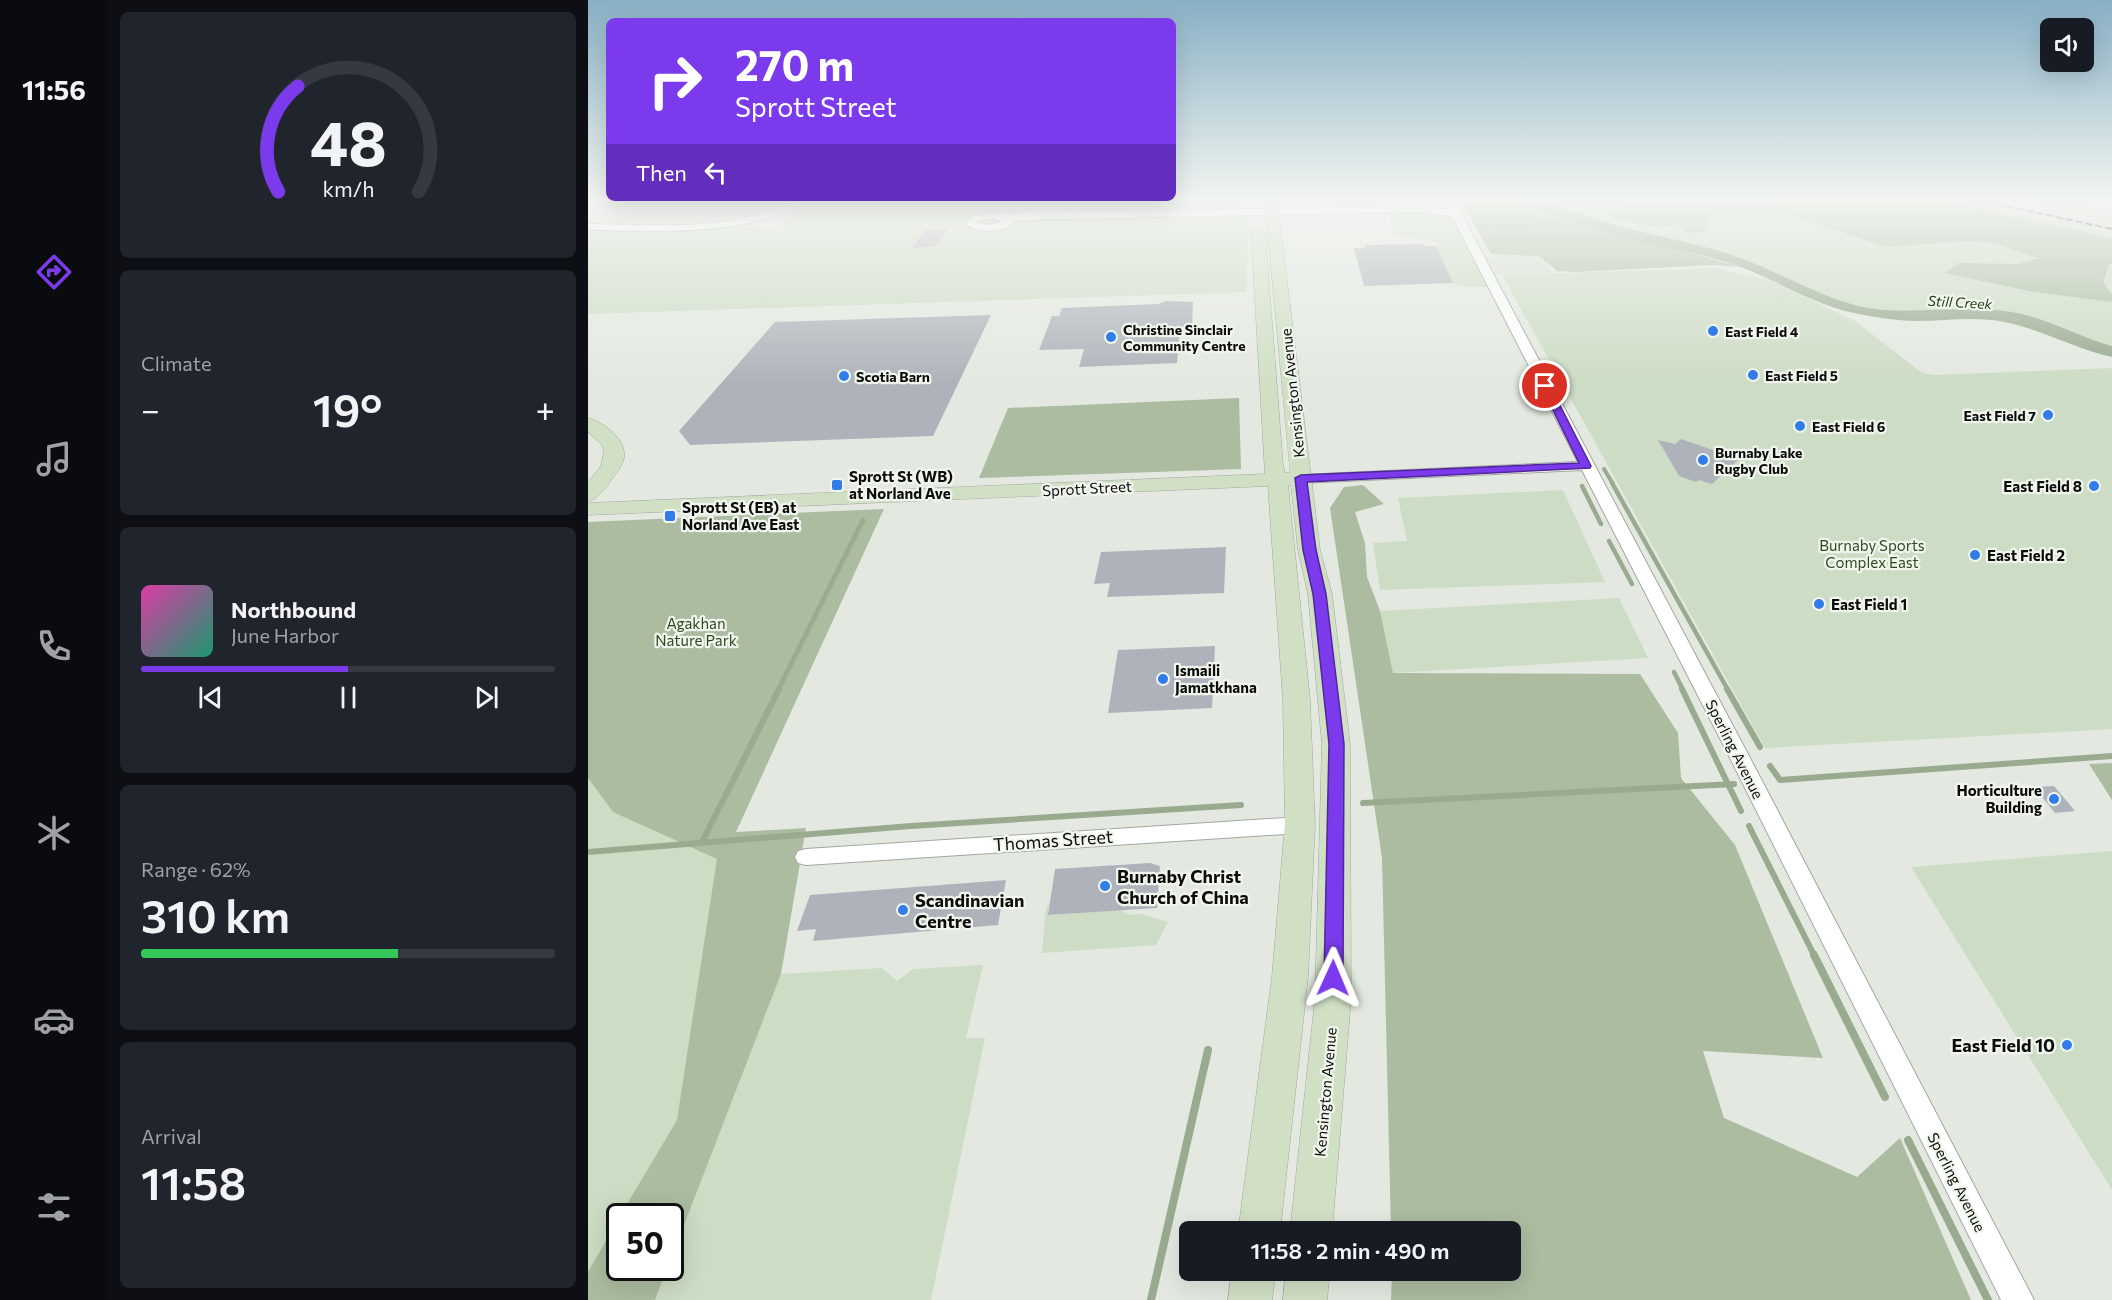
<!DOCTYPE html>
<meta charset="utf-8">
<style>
:root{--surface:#171b24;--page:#20242c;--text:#f1f3f6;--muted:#9ea1a6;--line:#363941;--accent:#7c3aed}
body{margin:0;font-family:Commissioner,sans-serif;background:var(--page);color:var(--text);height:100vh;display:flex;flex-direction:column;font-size:22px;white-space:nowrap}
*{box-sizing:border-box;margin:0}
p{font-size:20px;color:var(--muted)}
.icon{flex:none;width:33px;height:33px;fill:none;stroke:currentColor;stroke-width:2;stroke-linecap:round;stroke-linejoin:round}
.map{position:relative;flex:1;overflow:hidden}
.panel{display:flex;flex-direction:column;gap:12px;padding:12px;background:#0d0f14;width:480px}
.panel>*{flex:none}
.banner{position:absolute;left:18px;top:18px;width:570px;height:183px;border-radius:9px;box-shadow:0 6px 24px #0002;background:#7c3aed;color:#fff;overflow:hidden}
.controls{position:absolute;left:1452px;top:18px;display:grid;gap:12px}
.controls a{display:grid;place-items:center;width:54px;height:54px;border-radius:9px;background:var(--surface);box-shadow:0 6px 24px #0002;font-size:30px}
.speed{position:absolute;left:18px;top:1203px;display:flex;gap:12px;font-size:30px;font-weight:700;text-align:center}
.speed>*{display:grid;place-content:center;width:78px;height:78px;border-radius:50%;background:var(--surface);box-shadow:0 6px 24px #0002;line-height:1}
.speed .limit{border:3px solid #111;border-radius:9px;background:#fff;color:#111}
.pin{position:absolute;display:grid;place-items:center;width:51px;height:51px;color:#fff;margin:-26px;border:3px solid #fff;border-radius:50%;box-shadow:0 2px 6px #0007}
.me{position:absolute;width:66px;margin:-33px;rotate:1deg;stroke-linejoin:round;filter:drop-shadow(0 0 4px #0008)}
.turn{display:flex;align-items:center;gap:21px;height:126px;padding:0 30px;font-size:27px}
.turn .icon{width:78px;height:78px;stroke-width:2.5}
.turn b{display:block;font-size:42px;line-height:51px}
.then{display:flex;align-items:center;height:57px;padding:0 30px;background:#0003;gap:12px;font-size:22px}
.big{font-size:45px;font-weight:600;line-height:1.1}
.panel .tile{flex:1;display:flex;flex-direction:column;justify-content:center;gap:9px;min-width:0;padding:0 21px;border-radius:9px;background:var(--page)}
.panel .dial{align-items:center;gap:0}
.dial svg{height:156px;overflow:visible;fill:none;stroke:var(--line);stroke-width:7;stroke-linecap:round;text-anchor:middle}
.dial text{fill:var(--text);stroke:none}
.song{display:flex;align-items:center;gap:18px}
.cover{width:72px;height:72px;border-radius:9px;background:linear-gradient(135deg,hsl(320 70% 55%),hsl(160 70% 35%))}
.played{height:6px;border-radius:3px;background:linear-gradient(90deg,var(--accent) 50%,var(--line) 50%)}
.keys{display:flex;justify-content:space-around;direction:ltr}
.heat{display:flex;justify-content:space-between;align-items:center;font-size:33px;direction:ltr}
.charge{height:9px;border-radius:4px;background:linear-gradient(90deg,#34c759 62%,var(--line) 0)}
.trip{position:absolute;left:591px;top:1221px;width:342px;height:60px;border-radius:9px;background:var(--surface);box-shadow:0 6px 24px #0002;font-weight:600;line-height:60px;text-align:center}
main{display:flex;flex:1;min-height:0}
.dock{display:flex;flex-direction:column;width:108px;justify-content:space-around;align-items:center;background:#090b0e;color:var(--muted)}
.dock .icon{width:42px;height:42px}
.dock .on{color:var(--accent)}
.dock b{font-size:27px;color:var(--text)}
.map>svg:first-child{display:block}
</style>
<main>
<nav class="dock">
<b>11:56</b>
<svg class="icon on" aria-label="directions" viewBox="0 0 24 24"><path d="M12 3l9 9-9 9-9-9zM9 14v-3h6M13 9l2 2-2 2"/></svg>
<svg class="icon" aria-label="music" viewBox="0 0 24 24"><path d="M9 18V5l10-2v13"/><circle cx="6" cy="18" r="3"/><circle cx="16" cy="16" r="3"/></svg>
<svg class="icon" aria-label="phone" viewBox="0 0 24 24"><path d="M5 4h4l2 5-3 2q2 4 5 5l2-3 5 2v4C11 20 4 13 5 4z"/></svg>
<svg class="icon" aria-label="climate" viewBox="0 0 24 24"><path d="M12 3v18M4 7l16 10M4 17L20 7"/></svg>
<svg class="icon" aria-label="car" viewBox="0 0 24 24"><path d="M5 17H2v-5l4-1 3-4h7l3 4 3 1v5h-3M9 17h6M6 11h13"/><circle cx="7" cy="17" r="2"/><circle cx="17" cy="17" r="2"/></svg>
<svg class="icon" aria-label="filters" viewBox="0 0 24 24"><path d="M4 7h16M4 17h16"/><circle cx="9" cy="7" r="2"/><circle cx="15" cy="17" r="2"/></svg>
</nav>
<section class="panel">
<div class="tile dial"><svg viewBox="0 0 100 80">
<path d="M14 69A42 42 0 1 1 86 69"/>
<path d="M14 69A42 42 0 0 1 24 15" stroke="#7c3aed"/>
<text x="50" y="56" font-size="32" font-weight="700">48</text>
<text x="50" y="72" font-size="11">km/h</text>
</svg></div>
<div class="tile"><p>Climate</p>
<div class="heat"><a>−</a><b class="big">19°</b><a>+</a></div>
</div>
<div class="tile">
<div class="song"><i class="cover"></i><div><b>Northbound</b><p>June Harbor</p></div></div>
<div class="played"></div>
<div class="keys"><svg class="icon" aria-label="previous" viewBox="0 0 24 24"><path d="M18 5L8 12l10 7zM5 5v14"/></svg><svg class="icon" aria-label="pause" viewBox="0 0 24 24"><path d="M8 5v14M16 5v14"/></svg><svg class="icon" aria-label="next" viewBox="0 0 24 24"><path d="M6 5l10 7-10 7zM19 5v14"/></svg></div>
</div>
<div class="tile"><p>Range · 62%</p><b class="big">310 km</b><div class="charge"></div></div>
<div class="tile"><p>Arrival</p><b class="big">11:58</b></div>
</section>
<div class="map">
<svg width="1524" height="1300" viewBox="0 0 1524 1300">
<rect width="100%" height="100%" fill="#e3e9e0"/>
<!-- built -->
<path fill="#d6e0d0" d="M0,200H204L197,207L164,218L129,222L0,224Z
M1371,200H1414L1524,224V234Z
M1455,200H1524V214Z
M953,254L965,273L906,275L896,256Z"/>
<!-- green -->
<path fill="#cddcc4" d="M222,200H652L661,221L658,292L0,314V232L193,227Z
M742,200H817L798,205L749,207Z
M955,200H1371L1524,234V348L1445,320L1273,308L1222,290L1144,257L1045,232L959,205Z
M839,211L862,216L900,287H880L865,283L848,246L854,243L807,235L801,213Z
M1125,268L1182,280L1267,321L1334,373L1346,375L1524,368V729L1177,748L914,275Z
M975,490L1017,582L792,590L785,543L819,541L810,498Z
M0,527L123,849L205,845L60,1216H32V1268L27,1300H0Z
M1031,598L1060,658L805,673L792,611Z
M1524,851V1190L1323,867Z
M461,903L460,915L533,910L541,915L553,914L580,922L568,945L454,953L458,908Z
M395,965L378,1038H397L343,1300H67L79,1268H82L83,1259L193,974L294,968L309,981L325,969Z"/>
<!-- forest -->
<path fill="#abbca0" d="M872,200H933L981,219L1153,267L1128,265L986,272L969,271L951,256L903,254Z
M1025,200H1351L1524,238V264H1521L1515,282L1524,295V302L1446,292L1357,273L1371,263L1430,264L1450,258L1404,243L1381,241L1298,247L1190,211L1126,213L1116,232L1098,233L1092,225L1068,227L1027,219L1023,214L1033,205Z
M651,398L653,469L391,478L420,408Z
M775,485L796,504L767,512L777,543L779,577L792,611L805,673L1052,674L1090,733L1093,778L1147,845L1235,1058L1115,1051L1136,1118L1269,1177L1312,1138L1383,1300H803L804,1271L922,1270V1232L803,1231L794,858L742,508L756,487Z
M296,509L148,832L218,828L193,974L83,1259L82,1216H32L89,1120L129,859L25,812L0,778V522Z
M1524,763V800L1501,764Z
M31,1218L32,1268H79L67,1300H0V1272Z"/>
<!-- water -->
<path fill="#99aa8f" d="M935,200H959L981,211L996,212L994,214C1045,234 1101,239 1152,258C1195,273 1235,300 1280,308C1324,315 1371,305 1416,311C1455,315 1487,336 1524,346V357C1487,349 1453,329 1416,322C1387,316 1358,321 1329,321C1308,321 1286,317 1266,313C1224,304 1187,279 1147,265C1100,249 1048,244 1001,226L981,225L988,222L951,209Z"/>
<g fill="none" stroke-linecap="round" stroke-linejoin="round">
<!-- stream-far4 -->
<path stroke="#99aa8f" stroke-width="3" d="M889,226L981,225"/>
<!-- stream-far3 -->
<path stroke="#99aa8f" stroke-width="4" d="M1016,469L1025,484"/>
<!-- stream-far2 -->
<path stroke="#99aa8f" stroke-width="4.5" d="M1024,483L1140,690
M994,486L1013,524
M1021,541L1044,584
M1086,672L1095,690
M190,690L275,520"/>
<!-- stream-far1 -->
<path stroke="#99aa8f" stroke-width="6" d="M1094,689L1153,811
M1139,689L1172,747
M1182,766L1192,780L1524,756
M775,803L1146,784
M1161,826L1227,957
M114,842L191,689
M0,852L323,826L653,805"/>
<!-- stream -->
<path stroke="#99aa8f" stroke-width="8" d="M1226,955L1297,1097
M1320,1140L1400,1300
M563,1300L620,1050"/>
</g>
<!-- building -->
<path fill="#aeb3bb" d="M360,229L349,246L324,248L337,230Z
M834,244L836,246H848L865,283L776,286L766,248H777V245Z
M578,301L605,302L604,327L592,328L589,363L491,367L496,349L451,350L464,316H471L474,308L570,304Z
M403,315L345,436L102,445L91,431L187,322Z
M1093,439L1151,459L1124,484L1111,480L1108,482L1091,476L1070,440L1087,444Z
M638,547L636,593L519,597L522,583L506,584L513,552Z
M627,646L624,708L520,713L530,650Z
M1466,786L1487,811L1467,813L1446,787Z
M562,863L572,866L569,908L460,915L467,869Z
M418,880L410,925L225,941L228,929L209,931L222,895Z"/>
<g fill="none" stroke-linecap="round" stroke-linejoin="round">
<defs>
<path id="street" d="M203,200H213C171,239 55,230 0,230V224C61,224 150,234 203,200Z
M856,200H864L874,215L1162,758L1446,1300H1413L1142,758L994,470L713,483L706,479L713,475L990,462L864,216L828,212L425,220C420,234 388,233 377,224L385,216L404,213L828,206L860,209ZM404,219L415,221L402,225L388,223L391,220Z
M712,817L720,819L723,825L720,831L712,833L218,865L210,863L207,857L210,851L218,849Z"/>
<path id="secondary" d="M677,200H689L732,550L744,594L762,744L763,999L744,1232H702L727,999L734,744L720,594L710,550L703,485H700L722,700L727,824L720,977L692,1232H650L684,977L697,824L695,700L680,486L0,515V503L677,474L663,231L670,227L677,231L695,466L697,473H702Z
M1437,200H1462L1524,213V221L1443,204Z
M0,418C16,422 39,440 36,458C34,467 26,476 21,483C15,491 10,499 0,501V482L13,466L16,450L13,444L0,432Z
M644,1270H688L684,1300H640Z
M698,1270H742L739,1300H695Z"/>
</defs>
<!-- street casing -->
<use href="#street" stroke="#a2a79f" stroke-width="2"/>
<!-- secondary casing -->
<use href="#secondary" stroke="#a2a79f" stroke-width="1"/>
<!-- street -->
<use href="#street" fill="#fff" fill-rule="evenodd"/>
<!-- secondary -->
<use href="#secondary" fill="#d1e0c5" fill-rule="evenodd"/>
<!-- rail -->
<path stroke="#30332f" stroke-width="2" stroke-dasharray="7 3" stroke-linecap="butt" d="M1390,200L1524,229"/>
</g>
<!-- sky -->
<linearGradient id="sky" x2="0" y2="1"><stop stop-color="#88b0c4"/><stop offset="0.52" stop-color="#f2f5f1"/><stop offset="1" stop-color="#f2f5f1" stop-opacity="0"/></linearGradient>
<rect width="1524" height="382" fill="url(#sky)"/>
<!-- route -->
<path fill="#7c3aed" stroke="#51269a" stroke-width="1.5" d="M957,383L962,386L1003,466L1002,468L719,482L728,550L738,594L756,744L755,978L752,983L745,986L739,983L736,978L741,744L725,594L715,550L707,478L713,475L991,463L953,386Z"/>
<!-- markers -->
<g fill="#327ce9" stroke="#f0f6ed" stroke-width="2">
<circle cx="1125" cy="331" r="6"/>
<circle cx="523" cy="337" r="6"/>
<circle cx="1165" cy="375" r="6"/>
<circle cx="256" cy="376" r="6"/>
<circle cx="1460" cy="415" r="6"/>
<circle cx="1212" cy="426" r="6"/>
<circle cx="1115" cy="460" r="6"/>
<rect x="243" y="479" width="12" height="12" rx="3"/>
<circle cx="1506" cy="486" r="6"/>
<rect x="76" y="510" width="12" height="12" rx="3"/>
<circle cx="1387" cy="555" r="6"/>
<circle cx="1231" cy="604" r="6"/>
<circle cx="575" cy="679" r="6"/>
<circle cx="1466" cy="799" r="6"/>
<circle cx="517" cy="886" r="6"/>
<circle cx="315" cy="910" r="6"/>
<circle cx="1479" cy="1045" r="6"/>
</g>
<g text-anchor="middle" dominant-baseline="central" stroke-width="4.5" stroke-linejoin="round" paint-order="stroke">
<!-- far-water labels -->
<g font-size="14" font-style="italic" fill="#253c12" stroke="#f0f6ed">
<text transform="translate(1372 302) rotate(3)">Still Creek</text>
</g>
<!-- far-poi labels -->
<g font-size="14" font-weight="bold" fill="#0b0d0a" stroke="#f0f6ed" text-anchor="start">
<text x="535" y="329">Christine Sinclair<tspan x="535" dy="16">Community Centre</tspan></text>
<text x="1137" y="331">East Field 4</text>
<text x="1177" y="375">East Field 5</text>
<text x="268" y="376">Scotia Barn</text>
<text x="1448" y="415" text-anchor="end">East Field 7</text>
<text x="1224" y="426">East Field 6</text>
<text x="1127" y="452">Burnaby Lake<tspan x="1127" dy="16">Rugby Club</tspan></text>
</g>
<!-- street labels -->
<g font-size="15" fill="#0b0d0a" stroke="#f0f6ed">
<text transform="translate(704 393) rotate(-96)">Kensington Avenue</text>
<text transform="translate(499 488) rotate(-3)">Sprott Street</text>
<text transform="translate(1147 749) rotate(63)">Sperling Avenue</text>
<text transform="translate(737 1092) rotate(-85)">Kensington Avenue</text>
<text transform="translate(1369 1182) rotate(63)">Sperling Avenue</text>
</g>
<!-- poi labels -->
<g font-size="15" font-weight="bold" fill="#0b0d0a" stroke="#f0f6ed" text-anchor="start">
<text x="261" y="476">Sprott St (WB)<tspan x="261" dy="17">at Norland Ave</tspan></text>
<text x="1494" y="486" text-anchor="end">East Field 8</text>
<text x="94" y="507">Sprott St (EB) at<tspan x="94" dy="17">Norland Ave East</tspan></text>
<text x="1399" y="555">East Field 2</text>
<text x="1243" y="604">East Field 1</text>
<text x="587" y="670">Ismaili<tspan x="587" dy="17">Jamatkhana</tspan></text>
<text x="1454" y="790" text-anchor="end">Horticulture<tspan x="1454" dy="17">Building</tspan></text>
</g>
<!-- park labels -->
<g font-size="15" fill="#2f471d" stroke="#f0f6ed">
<text x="1284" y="545">Burnaby Sports<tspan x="1284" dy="17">Complex East</tspan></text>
<text x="108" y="623">Agakhan<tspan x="108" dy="17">Nature Park</tspan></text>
</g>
<!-- near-street labels -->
<g font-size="18" fill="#0b0d0a" stroke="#f0f6ed">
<text transform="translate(465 840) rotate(-4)">Thomas Street</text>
</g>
<!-- near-poi labels -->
<g font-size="18" font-weight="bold" fill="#0b0d0a" stroke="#f0f6ed" text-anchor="start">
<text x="529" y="876">Burnaby Christ<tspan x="529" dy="21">Church of China</tspan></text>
<text x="327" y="900">Scandinavian<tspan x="327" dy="21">Centre</tspan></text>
<text x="1467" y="1045" text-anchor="end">East Field 10</text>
</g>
</g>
</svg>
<div class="controls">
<a><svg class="icon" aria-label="sound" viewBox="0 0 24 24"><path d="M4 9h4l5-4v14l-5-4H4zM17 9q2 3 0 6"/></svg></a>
</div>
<div class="speed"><div class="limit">50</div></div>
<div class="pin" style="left:957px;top:386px;background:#d93025"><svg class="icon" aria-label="arrive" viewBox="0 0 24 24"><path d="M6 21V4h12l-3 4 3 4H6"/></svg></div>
<svg class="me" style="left:745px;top:978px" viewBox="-20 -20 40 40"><path d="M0-17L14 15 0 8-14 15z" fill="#7c3aed" stroke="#fff" stroke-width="4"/></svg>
<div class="trip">11:58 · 2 min · 490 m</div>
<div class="banner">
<div class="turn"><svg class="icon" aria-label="right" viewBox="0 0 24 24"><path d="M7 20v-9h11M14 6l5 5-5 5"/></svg><div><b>270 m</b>Sprott Street</div></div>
<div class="then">Then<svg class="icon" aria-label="left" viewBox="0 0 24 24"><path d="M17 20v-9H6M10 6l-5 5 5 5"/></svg></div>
</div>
</div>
</main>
